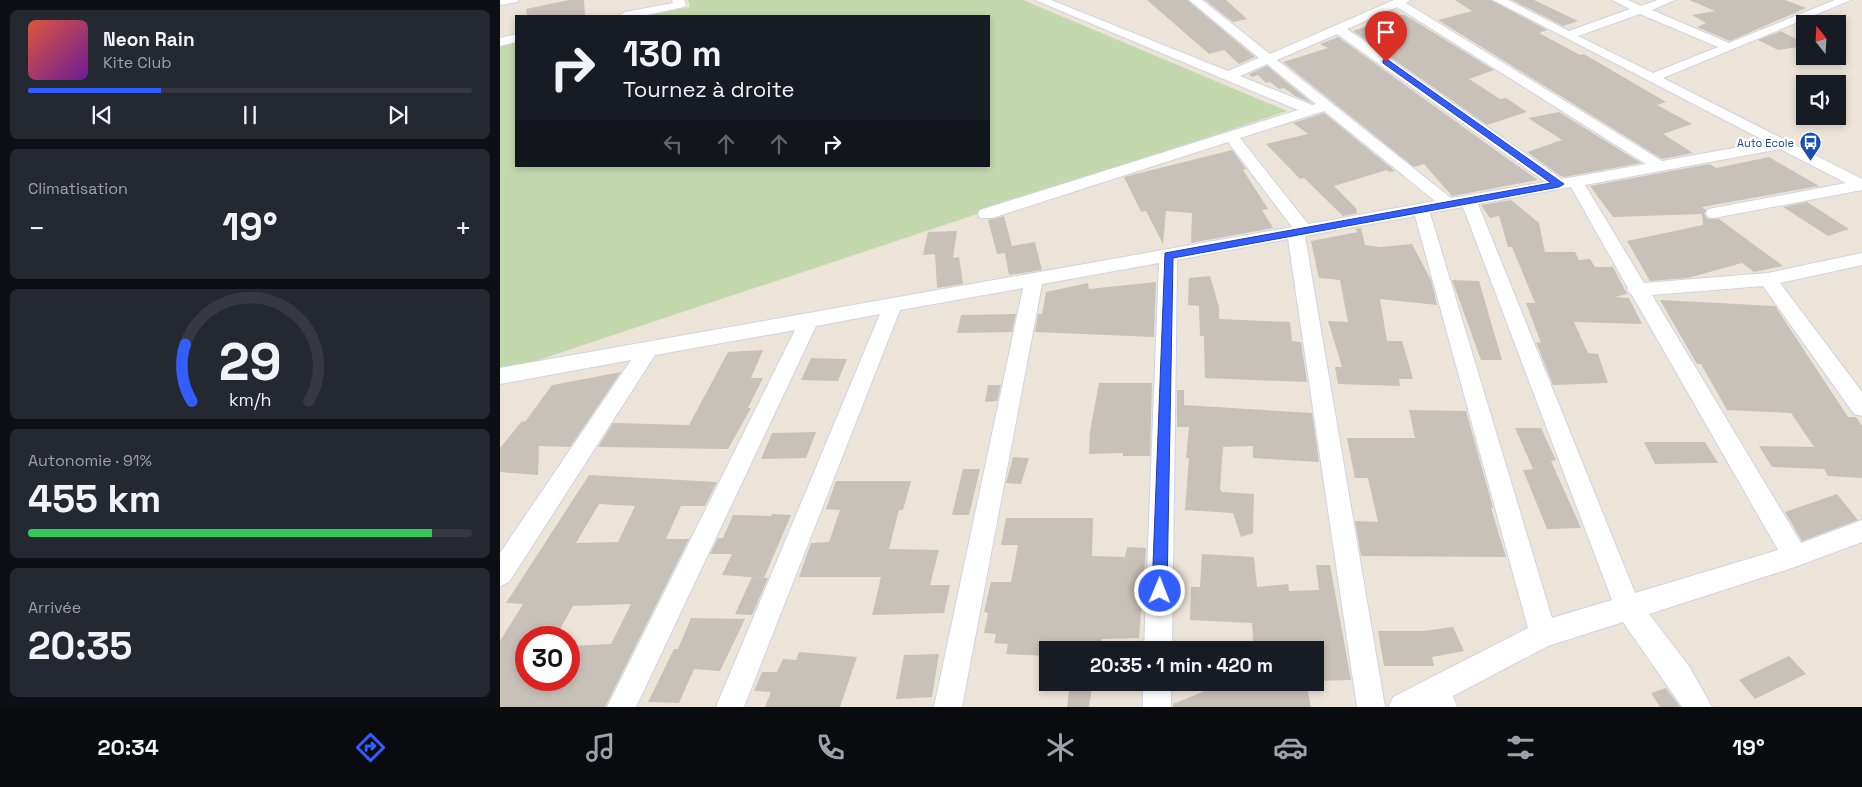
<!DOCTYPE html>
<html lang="fr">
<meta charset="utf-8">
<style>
:root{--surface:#171b24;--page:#242831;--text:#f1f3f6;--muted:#9ea1a6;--line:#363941;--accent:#335eff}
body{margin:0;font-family:"Space Grotesk",sans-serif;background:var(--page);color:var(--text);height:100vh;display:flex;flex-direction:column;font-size:19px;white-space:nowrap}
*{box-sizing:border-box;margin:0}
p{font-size:16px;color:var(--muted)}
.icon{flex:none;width:28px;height:28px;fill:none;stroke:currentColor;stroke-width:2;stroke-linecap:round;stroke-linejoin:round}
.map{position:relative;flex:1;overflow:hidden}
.panel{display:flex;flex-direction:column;gap:10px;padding:10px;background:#0d0f14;width:500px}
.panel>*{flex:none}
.hud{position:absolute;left:15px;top:15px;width:475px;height:152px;border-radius:0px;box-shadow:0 2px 8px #0003;background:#171b24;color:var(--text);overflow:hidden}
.needle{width:32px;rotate:342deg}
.tools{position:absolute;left:1296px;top:15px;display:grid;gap:10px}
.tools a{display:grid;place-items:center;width:50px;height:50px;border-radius:0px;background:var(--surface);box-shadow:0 2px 8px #0003;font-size:25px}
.speed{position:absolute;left:15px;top:626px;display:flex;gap:10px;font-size:25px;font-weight:700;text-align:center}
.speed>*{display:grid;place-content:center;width:65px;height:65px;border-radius:50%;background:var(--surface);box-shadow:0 2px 8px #0003;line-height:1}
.speed .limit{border:8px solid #d22;background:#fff;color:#111}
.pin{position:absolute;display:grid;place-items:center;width:42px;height:42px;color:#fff;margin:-51px -21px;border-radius:50% 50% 50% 0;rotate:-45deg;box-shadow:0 0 5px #0007}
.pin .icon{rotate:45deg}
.me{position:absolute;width:55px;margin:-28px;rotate:1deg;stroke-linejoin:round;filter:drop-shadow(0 0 4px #0008)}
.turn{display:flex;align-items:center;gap:18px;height:105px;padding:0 25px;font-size:22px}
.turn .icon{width:65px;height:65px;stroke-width:2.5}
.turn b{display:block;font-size:35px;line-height:42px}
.lanes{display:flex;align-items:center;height:48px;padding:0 25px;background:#0003;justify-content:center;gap:25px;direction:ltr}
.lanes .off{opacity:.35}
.big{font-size:38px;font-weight:700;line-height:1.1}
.panel .tile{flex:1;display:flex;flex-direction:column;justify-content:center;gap:8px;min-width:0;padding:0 18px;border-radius:8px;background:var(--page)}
.panel .dial{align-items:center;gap:0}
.dial svg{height:130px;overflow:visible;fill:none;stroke:var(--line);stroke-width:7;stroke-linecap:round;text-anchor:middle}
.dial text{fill:var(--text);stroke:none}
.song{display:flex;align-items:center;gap:15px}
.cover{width:60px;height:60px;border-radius:8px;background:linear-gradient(135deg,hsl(10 70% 55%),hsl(280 70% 35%))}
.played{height:5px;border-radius:2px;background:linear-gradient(90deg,var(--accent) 30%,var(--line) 30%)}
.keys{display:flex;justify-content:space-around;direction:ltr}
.heat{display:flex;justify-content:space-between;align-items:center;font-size:28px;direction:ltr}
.charge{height:8px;border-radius:4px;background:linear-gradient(90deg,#34c759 91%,var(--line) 0)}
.trip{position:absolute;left:539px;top:641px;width:285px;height:50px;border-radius:0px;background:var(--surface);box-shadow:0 2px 8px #0003;font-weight:700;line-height:50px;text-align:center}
.menu{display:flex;height:80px;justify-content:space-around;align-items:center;background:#090b0e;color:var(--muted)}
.menu .icon{width:35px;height:35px}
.menu .active{color:var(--accent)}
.menu b{font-size:22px;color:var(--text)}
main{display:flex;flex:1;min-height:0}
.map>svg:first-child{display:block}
</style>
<main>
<section class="panel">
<div class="tile">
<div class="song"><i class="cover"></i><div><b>Neon Rain</b><p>Kite Club</p></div></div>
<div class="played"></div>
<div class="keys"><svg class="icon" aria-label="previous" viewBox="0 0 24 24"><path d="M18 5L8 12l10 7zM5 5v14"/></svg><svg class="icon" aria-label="pause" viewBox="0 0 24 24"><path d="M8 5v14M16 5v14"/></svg><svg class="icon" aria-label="next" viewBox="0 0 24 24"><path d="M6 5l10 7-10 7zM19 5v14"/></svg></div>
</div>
<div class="tile"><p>Climatisation</p>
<div class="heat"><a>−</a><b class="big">19°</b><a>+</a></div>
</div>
<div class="tile dial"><svg viewBox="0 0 100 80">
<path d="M14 69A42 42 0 1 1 86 69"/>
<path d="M14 69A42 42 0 0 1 10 34" stroke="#335eff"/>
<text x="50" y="56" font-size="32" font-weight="700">29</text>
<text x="50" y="72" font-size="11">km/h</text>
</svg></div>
<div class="tile"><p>Autonomie · 91%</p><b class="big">455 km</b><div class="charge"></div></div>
<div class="tile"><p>Arrivée</p><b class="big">20:35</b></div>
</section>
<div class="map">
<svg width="1362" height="707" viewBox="0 0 1362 707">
<rect width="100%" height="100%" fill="#ede4d9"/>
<!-- cemetery -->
<path fill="#c4d8ae" d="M188,0H523L787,111L0,373V46L16,42V166H489V16H144L190,7Z"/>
<!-- building -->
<path fill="#c8c1b9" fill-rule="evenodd" d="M69,0H84L85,16H27L26,9Z
M647,0H687L755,57L739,64L724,50L709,54Z
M705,0H726L747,19L733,22Z
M955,0H991L1047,30L1039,33L1080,55L1084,54L1166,102L1157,105L1192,124L1163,134L1193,153L1162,159L938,20L972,11Z
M1012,0H1034L1078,21L1063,26Z
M1189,0H1285L1306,8L1230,41L1197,27L1206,23L1192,15L1215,11Z
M898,15H905L994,70L969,79L1000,99L1006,98L1027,112L987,125L853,31Z
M1281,31L1305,44V46L1278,50L1258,40Z
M838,37L1008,159L1038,180L952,196L924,164L914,167L783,62L828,48L820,44Z
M767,66L812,103L795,96L784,88L779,89L770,82L766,83L758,75L752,77L749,74Z
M1059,112L1141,163L1064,177L1059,175L1027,152L1062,140L1028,118Z
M824,113L895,171L889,172L887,170L834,186L856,208L857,213L843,216L804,178L800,179L766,144L808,134L793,123Z
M732,150L746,169L743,170L768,209L762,210L773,228L691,243L692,213L666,211L663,244L646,211L641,212L624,177Z
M1269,157L1319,186L1202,207L1206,210L1204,214L1208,219H1219L1283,266L1254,272L1242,263L1188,278L1150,281L1127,241L1203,225L1202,214L1113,217L1090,186L1209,164L1216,168Z
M1011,200L1039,223L1045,252H1075L1079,260L1090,259L1095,267H1113L1127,294L1115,297L1129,298L1142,324L1074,322L1088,353L1098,354L1108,383L1053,385L1036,342L1041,343L1026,303H1035L1012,247H1008L999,216L990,218L981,205Z
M1307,202L1349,229L1328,236L1283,207Z
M504,216L512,246L535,242L542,270L509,275L505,253L497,254L488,220Z
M861,228L865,245L880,247L912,244L931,280L937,305L880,299L887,341H902L913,379H899L900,386L838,384L835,367H842L828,321L848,322L840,280L819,278L811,241L858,232L855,229Z
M457,231L453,258L459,257L463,284L437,288L435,254L423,255L428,232Z
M710,276L719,307V319L790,322L792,341L801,342L807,382L705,378L704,336H700L699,306L688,305L689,278Z
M952,280L979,281L1002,360H981Z
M656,282L654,337L535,332L538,314H542L546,292L588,283L589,289Z
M1160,300L1275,306L1348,417H1356L1362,426V478L1328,476L1324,469L1272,467L1259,446L1314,447L1291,413L1227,410L1201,364H1197Z
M516,314L512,332L457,333L461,315Z
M263,350L251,378H263L248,408H251L228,449L98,447L113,423L189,425L228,352Z
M311,358L347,359L338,381L301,380Z
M121,372L70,447L39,446L38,475L0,472V448L22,421L25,422L52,385Z
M599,383H652L650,456H623V453L589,454L590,431Z
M488,385H501L497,401L485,402Z
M677,390H684V405L812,413L819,462L753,458V446L723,447L720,489L722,492L754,494L753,533L741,537L733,513L685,510L689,458H686L689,427H677Z
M909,410L966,411L993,508H991L1006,557L861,556L855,521L878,522L868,478H855L847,438H915Z
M1015,428H1041L1056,460L1051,461L1081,528L1047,529L1023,470L1033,469Z
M316,432L306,458L261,459L272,433Z
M1144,442H1205L1218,463L1155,464Z
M513,457L529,458L521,484L506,483Z
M463,469H480L469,515H452Z
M89,475L217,482L205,506H181L166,539H189L105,707H0V641L23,604L6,603ZM99,504L135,506L118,542L76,543ZM131,604L111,644L69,646V680H26V638H55L73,606Z
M336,481H411L403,510H399L389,549L439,550L430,585H450L444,613L372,615L381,577H299L311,543L329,542L340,510L326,509Z
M1337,494L1358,520L1302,541L1285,512Z
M272,514L291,515L264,578L222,575L232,554H210L218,538H223L233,515L271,516Z
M506,518H593L592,556L625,557L627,547L646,548L639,638L602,639L600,650H548L547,656L506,654L508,644L494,643L496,634L484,633L488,613L484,612L491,582H511L518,545H501Z
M702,554L754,557L757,587L788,584L789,591L819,590L816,565H830L851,680L815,681V650H754L752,623L690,620L691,587H700Z
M252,577L268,578L252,615L235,614Z
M191,618L245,619L220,671L194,669L179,703L148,702L174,649H178Z
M953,627L964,651L932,657L934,666H884L878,631H923Z
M299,652L357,657L340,707H265L271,692L254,691L262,672H277L283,659L296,660Z
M439,654L432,697L396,699L404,655Z
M1289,656L1306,674L1255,699L1239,680Z
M570,682H593L589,707H567Z
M727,682H806L811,707H673V704Z
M1166,688L1180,707H1160L1151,693Z"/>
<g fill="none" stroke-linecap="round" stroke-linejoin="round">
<defs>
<path id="minor" d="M0,0H19L17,2L0,5Z
M172,0H184L186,5L184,7L142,16H119L125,12L173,3Z
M535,0H551L728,71L759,58L689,0H702L770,54L894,0H910L906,3L1162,161L1267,142L993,0H1008L1069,31L1130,9L1112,0H1128L1141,6L1158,0H1175L1152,10L1229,43L1335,0H1351L1163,78L1362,179V190L1214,218L1208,217L1206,213L1208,209L1214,208L1346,183L1280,149L1085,185L1144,283L1268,273L1362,253V265L1280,283L1362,392V416L1354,414L1263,286L1152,295L1301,543L1362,520V542L1295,567L1149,614L1189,666L1212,707H1182L1123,622L1048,646L953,696L957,707H889L893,697L1028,628L915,216L805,236L885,707H857L788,239L677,260L672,650H644L659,263L542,284L462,707H434L523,288L400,310L244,707H216L380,314L316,326L136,707H107L295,330L155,355L9,582L0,586V553L131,360L0,384V368L792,227L728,142L492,218H480L478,214L480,210L798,110ZM897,7L1146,164L1062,179L847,29ZM1140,14L1218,47L1153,73L1078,36ZM837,34L1045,182L951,198L777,60ZM767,64L816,104L812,105L740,76ZM824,111L935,201L808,224L740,138ZM1071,187L1128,288L1127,290L1132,295L1278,550L1135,593L978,204ZM963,207L1112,600L1052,618L930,213Z
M16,34V42L0,46V38Z
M643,682H671V707H643Z"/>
</defs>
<!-- minor casing -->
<use href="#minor" stroke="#ced3e3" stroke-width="2"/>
<!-- minor -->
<use href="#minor" fill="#fff" fill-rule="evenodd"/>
</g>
<!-- route -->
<path fill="#335eff" stroke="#213da6" d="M883,60H888L1064,184L1059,187L673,258L667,591L665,596L660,598L654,596L652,591L665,253L1051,183L883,63Z"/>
<!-- icons -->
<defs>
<symbol id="bus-pin" viewBox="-11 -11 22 30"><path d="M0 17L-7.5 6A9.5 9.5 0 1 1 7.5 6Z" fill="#1a4fb4" stroke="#fff"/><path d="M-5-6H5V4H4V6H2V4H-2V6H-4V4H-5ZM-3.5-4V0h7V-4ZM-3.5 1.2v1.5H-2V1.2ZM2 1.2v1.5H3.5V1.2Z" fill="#fff"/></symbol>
</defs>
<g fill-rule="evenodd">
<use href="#bus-pin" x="1298" y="130" width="25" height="34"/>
</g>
<g text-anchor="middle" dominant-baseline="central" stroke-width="4.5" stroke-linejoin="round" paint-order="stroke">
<!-- far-transit labels -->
<g font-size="11" fill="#164399" stroke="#fff" text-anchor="end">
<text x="1294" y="143">Auto Ecole</text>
</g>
</g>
</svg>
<div class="tools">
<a><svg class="needle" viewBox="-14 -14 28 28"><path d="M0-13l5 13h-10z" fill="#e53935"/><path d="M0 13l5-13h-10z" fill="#9ea1a6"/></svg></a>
<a><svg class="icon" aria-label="sound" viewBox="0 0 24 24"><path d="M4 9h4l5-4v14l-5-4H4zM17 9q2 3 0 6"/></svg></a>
</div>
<div class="speed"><div class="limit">30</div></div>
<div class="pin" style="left:886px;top:62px;background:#d93025"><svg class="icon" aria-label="arrive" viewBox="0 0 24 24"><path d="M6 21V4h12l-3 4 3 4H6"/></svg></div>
<svg class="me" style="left:660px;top:591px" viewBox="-20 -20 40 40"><circle r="17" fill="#335eff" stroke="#fff" stroke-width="3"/><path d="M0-11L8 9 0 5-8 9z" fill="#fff"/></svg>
<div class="trip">20:35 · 1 min · 420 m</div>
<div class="hud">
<div class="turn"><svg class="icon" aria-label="right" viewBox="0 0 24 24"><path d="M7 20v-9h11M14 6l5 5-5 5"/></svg><div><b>130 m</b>Tournez à droite</div></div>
<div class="lanes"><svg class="icon off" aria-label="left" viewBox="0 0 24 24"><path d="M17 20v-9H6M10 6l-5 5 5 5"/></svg><svg class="icon off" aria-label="ahead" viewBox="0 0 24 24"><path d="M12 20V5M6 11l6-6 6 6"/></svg><svg class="icon off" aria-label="ahead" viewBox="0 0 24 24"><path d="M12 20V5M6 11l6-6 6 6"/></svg><svg class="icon" aria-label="right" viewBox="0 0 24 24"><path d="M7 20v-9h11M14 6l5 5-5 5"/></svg></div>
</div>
</div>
</main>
<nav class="menu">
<b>20:34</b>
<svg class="icon active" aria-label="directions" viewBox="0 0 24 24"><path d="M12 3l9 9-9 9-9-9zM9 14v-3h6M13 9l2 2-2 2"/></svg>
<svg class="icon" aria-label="music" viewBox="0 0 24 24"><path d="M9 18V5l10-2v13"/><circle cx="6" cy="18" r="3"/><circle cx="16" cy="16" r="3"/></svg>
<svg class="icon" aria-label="phone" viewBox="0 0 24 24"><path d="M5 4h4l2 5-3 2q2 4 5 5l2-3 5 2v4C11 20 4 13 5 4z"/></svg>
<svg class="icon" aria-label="climate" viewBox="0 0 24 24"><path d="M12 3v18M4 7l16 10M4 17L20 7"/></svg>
<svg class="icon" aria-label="car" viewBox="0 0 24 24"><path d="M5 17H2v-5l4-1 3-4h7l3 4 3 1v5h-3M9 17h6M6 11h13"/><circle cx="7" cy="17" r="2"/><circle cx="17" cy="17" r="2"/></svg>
<svg class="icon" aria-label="filters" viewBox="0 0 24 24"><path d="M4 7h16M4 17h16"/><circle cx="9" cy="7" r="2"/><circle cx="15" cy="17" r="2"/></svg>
<b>19°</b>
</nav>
